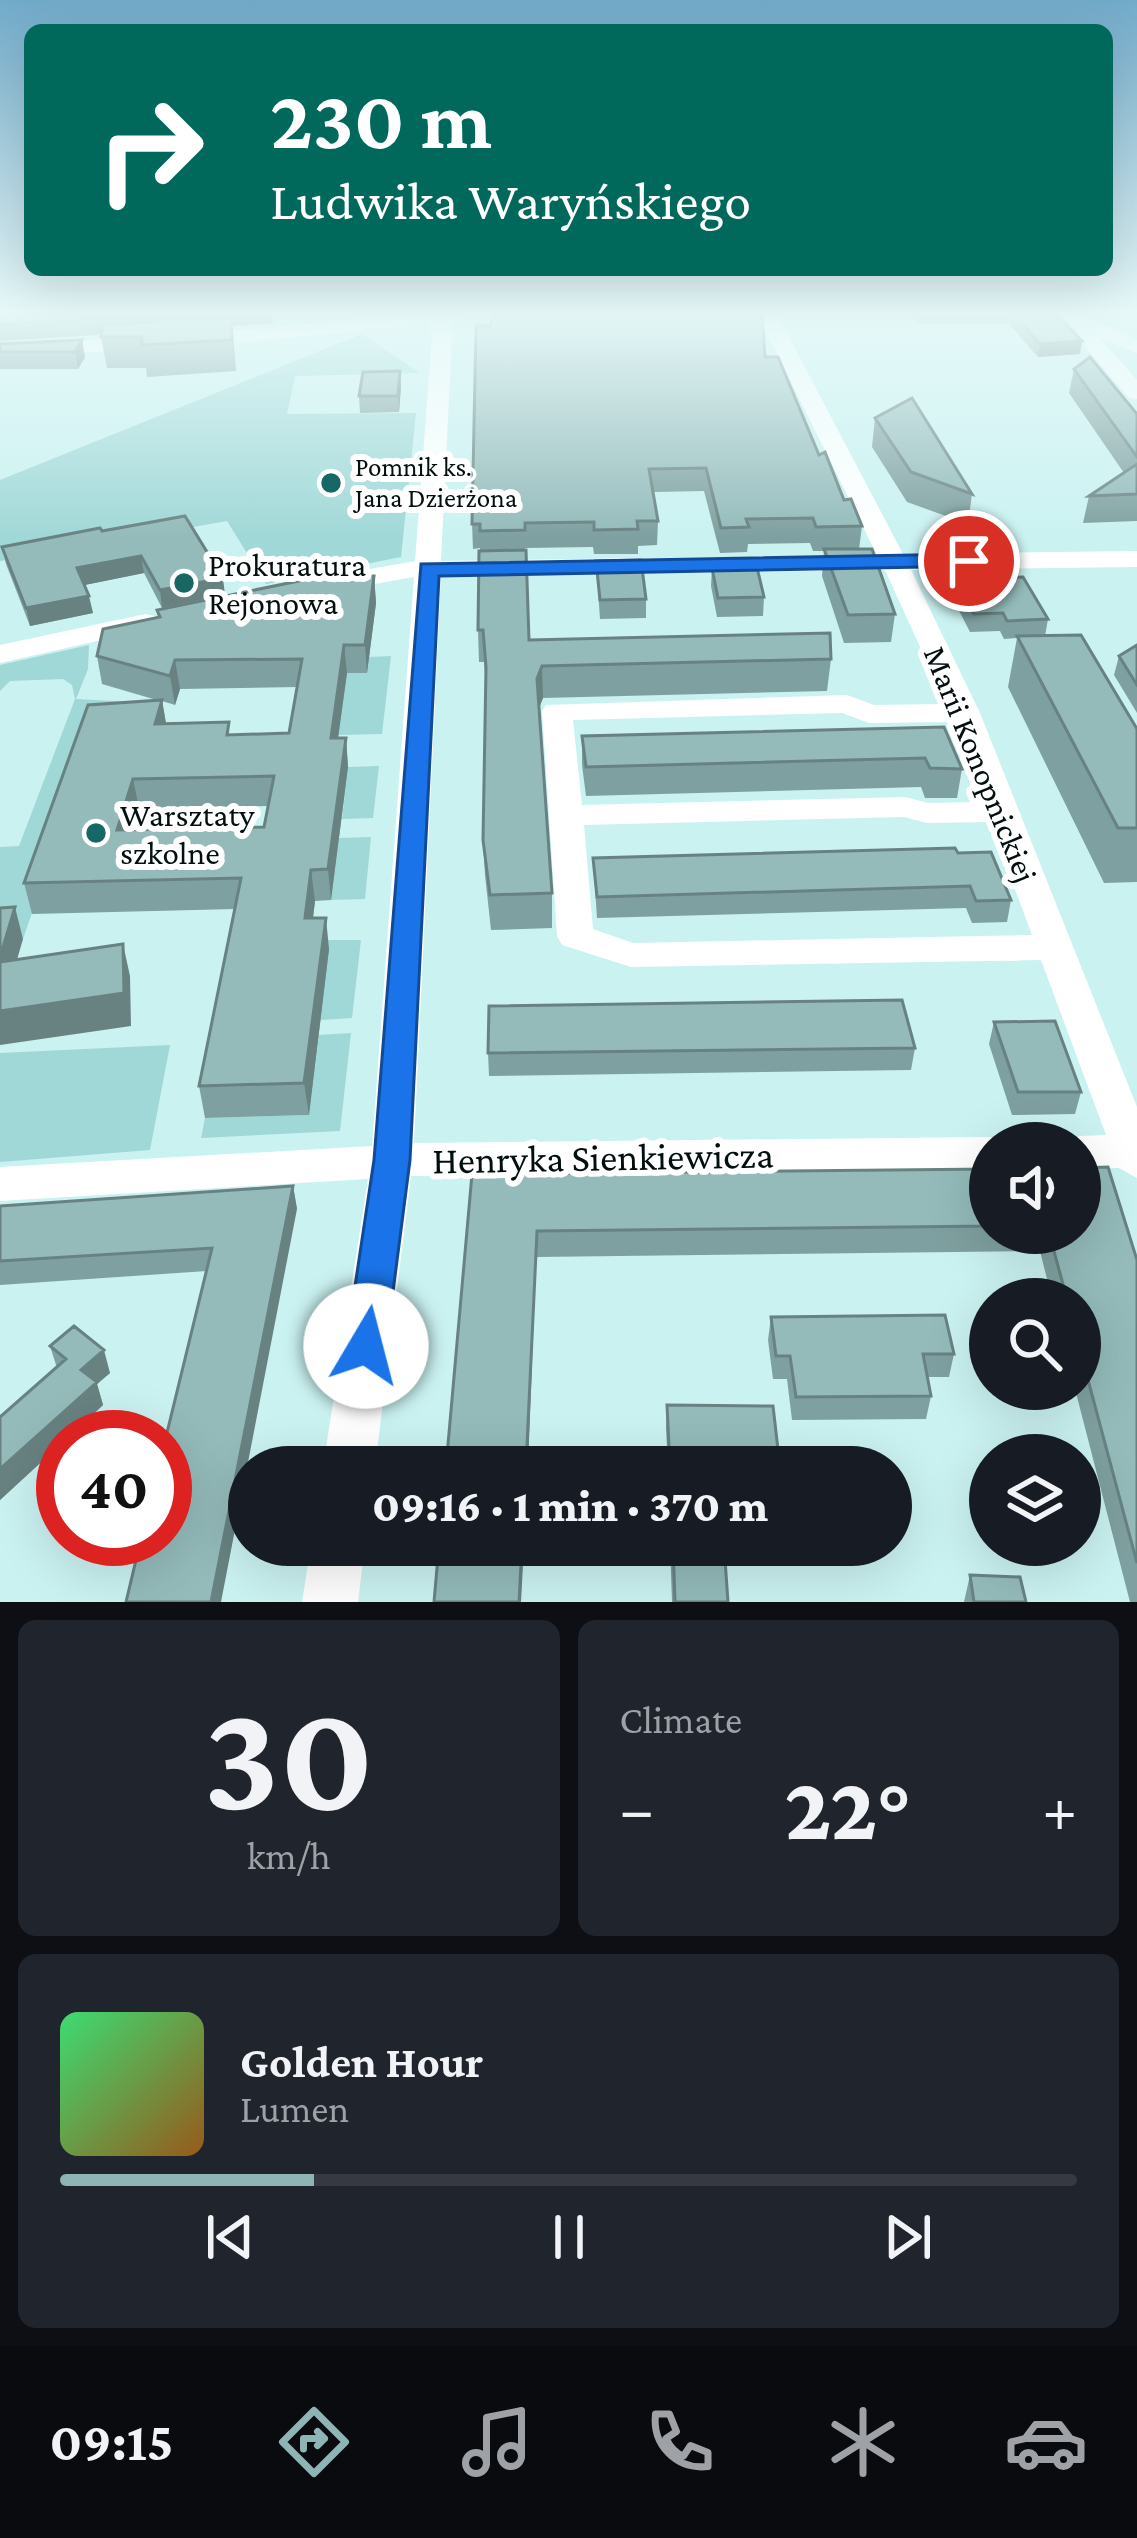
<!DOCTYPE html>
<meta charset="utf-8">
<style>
:root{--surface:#171b24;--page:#20242c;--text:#f1f3f6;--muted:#9ea1a6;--line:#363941;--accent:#8fb4b6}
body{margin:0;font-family:"Crimson Pro",serif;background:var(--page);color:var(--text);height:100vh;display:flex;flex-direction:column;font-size:45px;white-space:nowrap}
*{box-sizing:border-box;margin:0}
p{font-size:39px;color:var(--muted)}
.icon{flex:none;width:66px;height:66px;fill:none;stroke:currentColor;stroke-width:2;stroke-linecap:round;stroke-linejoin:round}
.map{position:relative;height:1602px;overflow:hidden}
.sheet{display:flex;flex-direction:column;gap:18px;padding:18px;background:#0d0f14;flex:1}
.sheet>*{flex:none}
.banner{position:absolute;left:24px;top:24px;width:1089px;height:252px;border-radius:18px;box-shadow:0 12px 48px #0002;background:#00695c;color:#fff;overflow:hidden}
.fabs{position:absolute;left:969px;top:1122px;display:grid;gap:24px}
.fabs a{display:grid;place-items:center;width:132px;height:132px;border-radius:50%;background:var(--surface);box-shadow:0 12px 48px #0002;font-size:60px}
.speed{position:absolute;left:36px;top:1410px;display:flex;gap:24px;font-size:60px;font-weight:700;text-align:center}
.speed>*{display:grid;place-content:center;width:156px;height:156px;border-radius:50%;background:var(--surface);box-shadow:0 12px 48px #0002;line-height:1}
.speed .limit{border:18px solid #d22;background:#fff;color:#111}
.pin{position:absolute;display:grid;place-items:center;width:102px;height:102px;color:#fff;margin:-51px;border:6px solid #fff;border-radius:50%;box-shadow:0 3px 12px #0007}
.me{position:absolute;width:132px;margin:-66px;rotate:8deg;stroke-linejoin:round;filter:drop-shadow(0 0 9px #0008)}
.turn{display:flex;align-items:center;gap:42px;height:252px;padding:0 48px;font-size:54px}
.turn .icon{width:156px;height:156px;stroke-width:2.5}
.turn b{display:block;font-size:84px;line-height:102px}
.big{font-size:90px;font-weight:800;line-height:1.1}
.sheet .card{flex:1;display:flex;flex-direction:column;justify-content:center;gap:18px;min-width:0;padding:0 42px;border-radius:18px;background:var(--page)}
.sheet .dial{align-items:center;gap:0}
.dial b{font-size:156px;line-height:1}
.song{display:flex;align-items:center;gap:36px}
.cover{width:144px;height:144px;border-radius:18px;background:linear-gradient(135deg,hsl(140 70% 55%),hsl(30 70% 35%))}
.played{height:12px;border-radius:6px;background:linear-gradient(90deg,var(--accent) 25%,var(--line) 25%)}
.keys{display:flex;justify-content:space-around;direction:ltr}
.heat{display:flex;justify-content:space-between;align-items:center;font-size:66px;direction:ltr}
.sheet .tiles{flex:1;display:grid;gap:18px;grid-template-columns:1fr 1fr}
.card:last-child{grid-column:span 2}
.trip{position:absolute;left:228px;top:1446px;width:684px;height:120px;border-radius:60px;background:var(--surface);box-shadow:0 12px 48px #0002;font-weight:800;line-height:120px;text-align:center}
.tab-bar{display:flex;height:192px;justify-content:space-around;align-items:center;background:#090b0e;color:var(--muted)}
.tab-bar .icon{width:84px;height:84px}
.tab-bar .selected{color:var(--accent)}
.tab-bar b{font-size:54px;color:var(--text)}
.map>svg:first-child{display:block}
</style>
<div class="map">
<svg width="1137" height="1602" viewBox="0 0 1137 1602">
<rect width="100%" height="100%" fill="#caf2f1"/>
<!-- green -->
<path fill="#a0d8d7" d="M362,334L420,373L295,376L287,414L416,413L401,557L266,584L227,521L0,561V480Z
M89,645L88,669L76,699L134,702L123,734L94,735L23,939L0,940V847L19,846L75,699L72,685L63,679L10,681L0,691V665Z
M391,656L382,734L338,735L347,673H367L369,657Z
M379,766L373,818L342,819L348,767Z
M371,837L365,899L331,900L339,838Z
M309,940H361L352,1018L321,1020Z
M351,1033L340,1131L201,1138L205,1118L309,1115L319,1035Z
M170,1045L150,1150L0,1162V1053Z"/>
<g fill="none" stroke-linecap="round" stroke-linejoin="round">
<!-- minor -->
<path fill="#fff" fill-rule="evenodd" d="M410,314H480L448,322L452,336L441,561L877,555L757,314H777L903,554L1137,551V567L911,570L980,713L1137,1107V1178L1119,1168H1080V1143H1063L1080,1136L1106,1135L1041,960L631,967L562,945L557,936L542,711L546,705L847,695L874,705L946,704L885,570L441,576L414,1143L990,1137L1006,1143H990V1169L411,1176L375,1467H323L368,1179L0,1201V1167L372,1146L414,577L324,593L311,585L324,577L415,561L432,336L429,324L182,348L0,356V344L182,336ZM842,713L869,723L953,722L983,802L928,803L905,797L582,805L573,720ZM904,817L927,823L990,822L1032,935L633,943L593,929L584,825Z
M1054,314H1080L1137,340V353L1100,338L1137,380V399L1129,398L1085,347L1075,326Z
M145,614L155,616L159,622L155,628L0,663V645Z
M311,1545H365L358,1602H302Z"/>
</g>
<!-- wall -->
<path fill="#7fa0a0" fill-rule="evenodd" d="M0,314H273V323L232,326L236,371L147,377L146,368H107L101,337L102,330L99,335L0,341Z
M909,314H1056L1080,354L1038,357L1008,323L919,324Z
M82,340L85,357L78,369H0V344Z
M765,357L844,500L862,526L859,549L895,614L891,642L844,643L822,576L824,551H813L810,543L748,544L747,552L720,553L704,491L653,492L658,521L657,545L638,546V554H594L593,547L525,548L529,640L831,659L827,691L543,698L539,707L552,893V928L491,930L485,875L483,840L486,685L484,662H479L478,630L480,548L473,549L472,524Z
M1074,369L1137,414V521L1083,523L1089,496L1124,473L1069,393Z
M401,387L399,412L360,413L359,396Z
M875,418L972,494L968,524L907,502L872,447Z
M185,516L162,608L144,573L84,585L93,613L30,626L6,564L2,547Z
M727,559L764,597L763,616L717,617L711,586L712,568L726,567Z
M596,561L646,599V618L600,619Z
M374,576L376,603L367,673H347L338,738H346L348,767L331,900L315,901L313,918L329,949L309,1115L205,1118L199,1086L235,909L32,914L24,883L160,701L102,684L97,656L158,618L157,610ZM297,687L289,733L231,735L166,724L162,701L175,705L180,689ZM268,806L264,827L132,830L139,808Z
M955,579L1048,619L1045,636L1137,729V882L1104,883L1008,687L1017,638L1004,639L1000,631L970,632L952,597Z
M1137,645V713L1114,675L1119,656Z
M944,727L962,769L957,798H925L921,787L586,796L582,765V736Z
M958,853L1011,900L1007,922L972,923L966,908L597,918L593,858Z
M994,1022L1081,1092L1075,1114L1012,1115L989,1044Z
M915,1048L911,1070L489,1076L488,1053Z
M990,1169V1233H1080L1137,1260V1602H1130L1075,1389H1080V1299H1052L1040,1251L537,1257L472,1174Z
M293,1186L297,1209L207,1271L0,1285V1206Z
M771,1317L954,1354L949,1377H928L931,1396L926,1419L792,1420L787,1379H773L768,1340Z
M50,1346L110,1373L97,1384L103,1405L69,1437H63V1442L0,1500V1417L57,1368Z
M667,1405L780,1467H668L666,1428Z
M670,1545H724L728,1602H672Z
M970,1575L1026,1602H964Z"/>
<!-- shaded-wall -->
<path fill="#688282" d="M100,314H273V323L232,326L236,371L232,340L111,335L109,320L99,335L96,319Z
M82,340L85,357L78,369L75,352Z
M1082,341L1080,354L1038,357L1040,344Z
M400,371L401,387L399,412L398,396Z
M141,556L144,573L80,586L77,568Z
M374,576L376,603L367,673L365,645Z
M223,578L225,595L162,608L160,590Z
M89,596L93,613L30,626L26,608Z
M344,645L347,673L334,767L331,738Z
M175,660L180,689L175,705L170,676Z
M542,666L543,698L538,711L537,679Z
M162,700L167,729L155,724Z
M346,738L348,767L331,900L328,869Z
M133,779L139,808L123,861L117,830Z
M311,870L315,901L309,949L305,918Z
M15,907L23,939L7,994L0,967V957Z
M326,918L329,949L309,1115L304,1083Z
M123,944L130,976L131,1026L0,1045V1011Z
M293,1186L297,1209L221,1602H211Z
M537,1231L528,1467H526Z
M104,1350L110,1373L97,1384L103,1405L69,1437H63V1442L0,1500V1469L81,1370Z
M522,1545H524L521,1602H519Z"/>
<!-- building -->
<path fill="#94baba" stroke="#688282" stroke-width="3" fill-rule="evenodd" d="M0,314H100L96,319L0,324Z
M109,314H172L108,319Z
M494,314H762L765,357H778L819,455L825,452L844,500L851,499L862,526L816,527L813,518L746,519L749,527L721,528L706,468L649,469L658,521H637L638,529L594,530V522L525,523V530L480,531V524H472L476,326H490Z
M1013,314H1056L1082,341L1040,344Z
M231,317L232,340L142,345V337H101L103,325Z
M82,340L75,352H0V344Z
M1090,357L1137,414V457L1074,369Z
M400,371L398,396H359L363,372Z
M912,398L972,494L911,472L875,418Z
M1137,464V494L1089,496Z
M185,516L223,578L160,590L141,556L77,568L89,596L26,608L2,547L100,528L102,531Z
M824,549H872L895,614L848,615Z
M526,550L529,640L830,633L831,659L542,666L537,679L552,893L490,895L483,840L486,667L483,630H478L479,551Z
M727,559H755L764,597L718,598L712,568L729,567Z
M641,560L646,599L600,600L596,561Z
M374,576L365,645H344L331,738H346L328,869L311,870L305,918H326L304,1083L199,1086L241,878L24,883L88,705L162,700L155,724L229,722L227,735L289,733L302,659L175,660L170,676L97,656L103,629L160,617L157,610L318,577ZM274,776L264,827L117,830L133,779Z
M1023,577L1048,619L1007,621L1003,613L974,614L955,579Z
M1081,635L1137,729V828H1118L1017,636Z
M1137,645V685L1119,656Z
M944,727L962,769L930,768L925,758L586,767L582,736Z
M955,848L958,853L991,852L1011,900L976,901L970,886L597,897L593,858Z
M15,907L0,957V908Z
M123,944L124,993L0,1011V962Z
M902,1000L915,1048L488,1053L489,1006Z
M1055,1021L1081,1092H1018L994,1022Z
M1108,1167L1137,1260V1563L1080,1350V1299H1067L1049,1233H1080V1168Z
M990,1169V1226L537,1231L526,1467H446L472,1174Z
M293,1186L211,1602H126L141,1539H165V1441L212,1248L0,1261V1206Z
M945,1315L954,1354H923L931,1396L796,1397L790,1356H776L771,1317Z
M74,1326L104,1350L81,1370L97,1382L0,1469V1417L66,1359L50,1346Z
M667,1405L773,1406L780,1467H670Z
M439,1545H522L519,1602H434Z
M673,1545H724L728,1602H675Z
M970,1575L1020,1577L1026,1602H974Z"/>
<!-- sky -->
<linearGradient id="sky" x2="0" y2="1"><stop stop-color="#71aac9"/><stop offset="0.58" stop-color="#e7f9f9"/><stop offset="1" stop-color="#e7f9f9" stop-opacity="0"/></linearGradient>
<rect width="1137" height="538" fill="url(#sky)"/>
<!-- route -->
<path fill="#1a73e8" stroke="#114b97" stroke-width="3" d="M969,554L977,556V566L439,576L410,1160L386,1346L380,1358L366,1363L352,1358L346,1346L374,1160L421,564Z"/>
<!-- markers -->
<g fill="#186767" stroke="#fff" stroke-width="4.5">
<circle cx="331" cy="483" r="12"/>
<circle cx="184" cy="583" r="12"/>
<circle cx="96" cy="833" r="12"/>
</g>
<g text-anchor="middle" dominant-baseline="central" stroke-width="12" stroke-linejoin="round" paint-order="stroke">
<!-- far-poi labels -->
<g font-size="27" fill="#030f0f" stroke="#fff" text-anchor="start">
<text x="355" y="467">Pomnik ks.<tspan x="355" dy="31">Jana Dzierżona</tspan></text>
</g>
<!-- poi labels -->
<g font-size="33" fill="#030f0f" stroke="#fff" text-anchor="start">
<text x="208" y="564">Prokuratura<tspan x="208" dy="38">Rejonowa</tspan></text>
<text x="120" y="814">Warsztaty<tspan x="120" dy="38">szkolne</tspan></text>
</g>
<!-- street labels -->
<g font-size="33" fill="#030f0f" stroke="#fff">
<text transform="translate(981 764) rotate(68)">Marii Konopnickiej</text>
</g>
<!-- near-street labels -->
<g font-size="39" fill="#030f0f" stroke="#fff">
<text transform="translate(603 1157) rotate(-1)">Henryka Sienkiewicza</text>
</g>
</g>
</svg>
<div class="fabs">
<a><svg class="icon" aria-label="sound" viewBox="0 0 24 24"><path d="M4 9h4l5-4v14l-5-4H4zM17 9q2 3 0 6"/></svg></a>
<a><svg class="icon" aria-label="search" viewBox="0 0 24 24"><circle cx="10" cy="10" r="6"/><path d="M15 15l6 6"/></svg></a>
<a><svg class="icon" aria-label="layers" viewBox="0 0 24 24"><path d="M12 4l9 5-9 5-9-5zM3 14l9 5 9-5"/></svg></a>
</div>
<div class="speed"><div class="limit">40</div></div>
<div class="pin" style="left:969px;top:561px;background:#d93025"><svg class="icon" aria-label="arrive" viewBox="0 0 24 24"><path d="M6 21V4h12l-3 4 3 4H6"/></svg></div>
<svg class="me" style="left:366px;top:1346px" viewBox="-20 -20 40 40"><circle r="19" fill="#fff"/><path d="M0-13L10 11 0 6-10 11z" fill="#1a73e8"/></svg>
<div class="trip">09:16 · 1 min · 370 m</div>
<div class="banner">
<div class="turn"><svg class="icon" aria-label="right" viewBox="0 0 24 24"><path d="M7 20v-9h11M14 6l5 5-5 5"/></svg><div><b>230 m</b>Ludwika Waryńskiego</div></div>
</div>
</div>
<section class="sheet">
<div class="tiles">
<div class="card dial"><b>30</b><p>km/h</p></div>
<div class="card"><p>Climate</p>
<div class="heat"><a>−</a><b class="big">22°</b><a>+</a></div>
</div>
<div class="card">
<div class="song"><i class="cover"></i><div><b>Golden Hour</b><p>Lumen</p></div></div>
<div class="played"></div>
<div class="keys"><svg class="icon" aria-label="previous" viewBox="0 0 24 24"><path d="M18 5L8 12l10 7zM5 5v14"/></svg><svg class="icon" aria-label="pause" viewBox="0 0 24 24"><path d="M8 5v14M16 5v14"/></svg><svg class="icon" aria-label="next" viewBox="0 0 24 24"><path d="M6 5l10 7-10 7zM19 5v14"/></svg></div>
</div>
</div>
</section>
<nav class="tab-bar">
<b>09:15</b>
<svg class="icon selected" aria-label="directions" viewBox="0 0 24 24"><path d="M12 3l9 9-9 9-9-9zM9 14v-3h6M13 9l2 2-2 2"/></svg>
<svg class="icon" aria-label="music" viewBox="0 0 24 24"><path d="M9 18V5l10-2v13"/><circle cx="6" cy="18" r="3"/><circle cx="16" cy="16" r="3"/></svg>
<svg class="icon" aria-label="phone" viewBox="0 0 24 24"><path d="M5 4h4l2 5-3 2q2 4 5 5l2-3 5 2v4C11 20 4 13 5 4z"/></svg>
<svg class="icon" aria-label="climate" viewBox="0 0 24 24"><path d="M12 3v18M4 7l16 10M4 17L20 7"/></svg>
<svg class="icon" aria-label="car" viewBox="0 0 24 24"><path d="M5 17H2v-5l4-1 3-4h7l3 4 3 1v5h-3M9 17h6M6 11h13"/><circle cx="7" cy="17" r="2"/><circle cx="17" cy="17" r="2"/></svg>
</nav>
